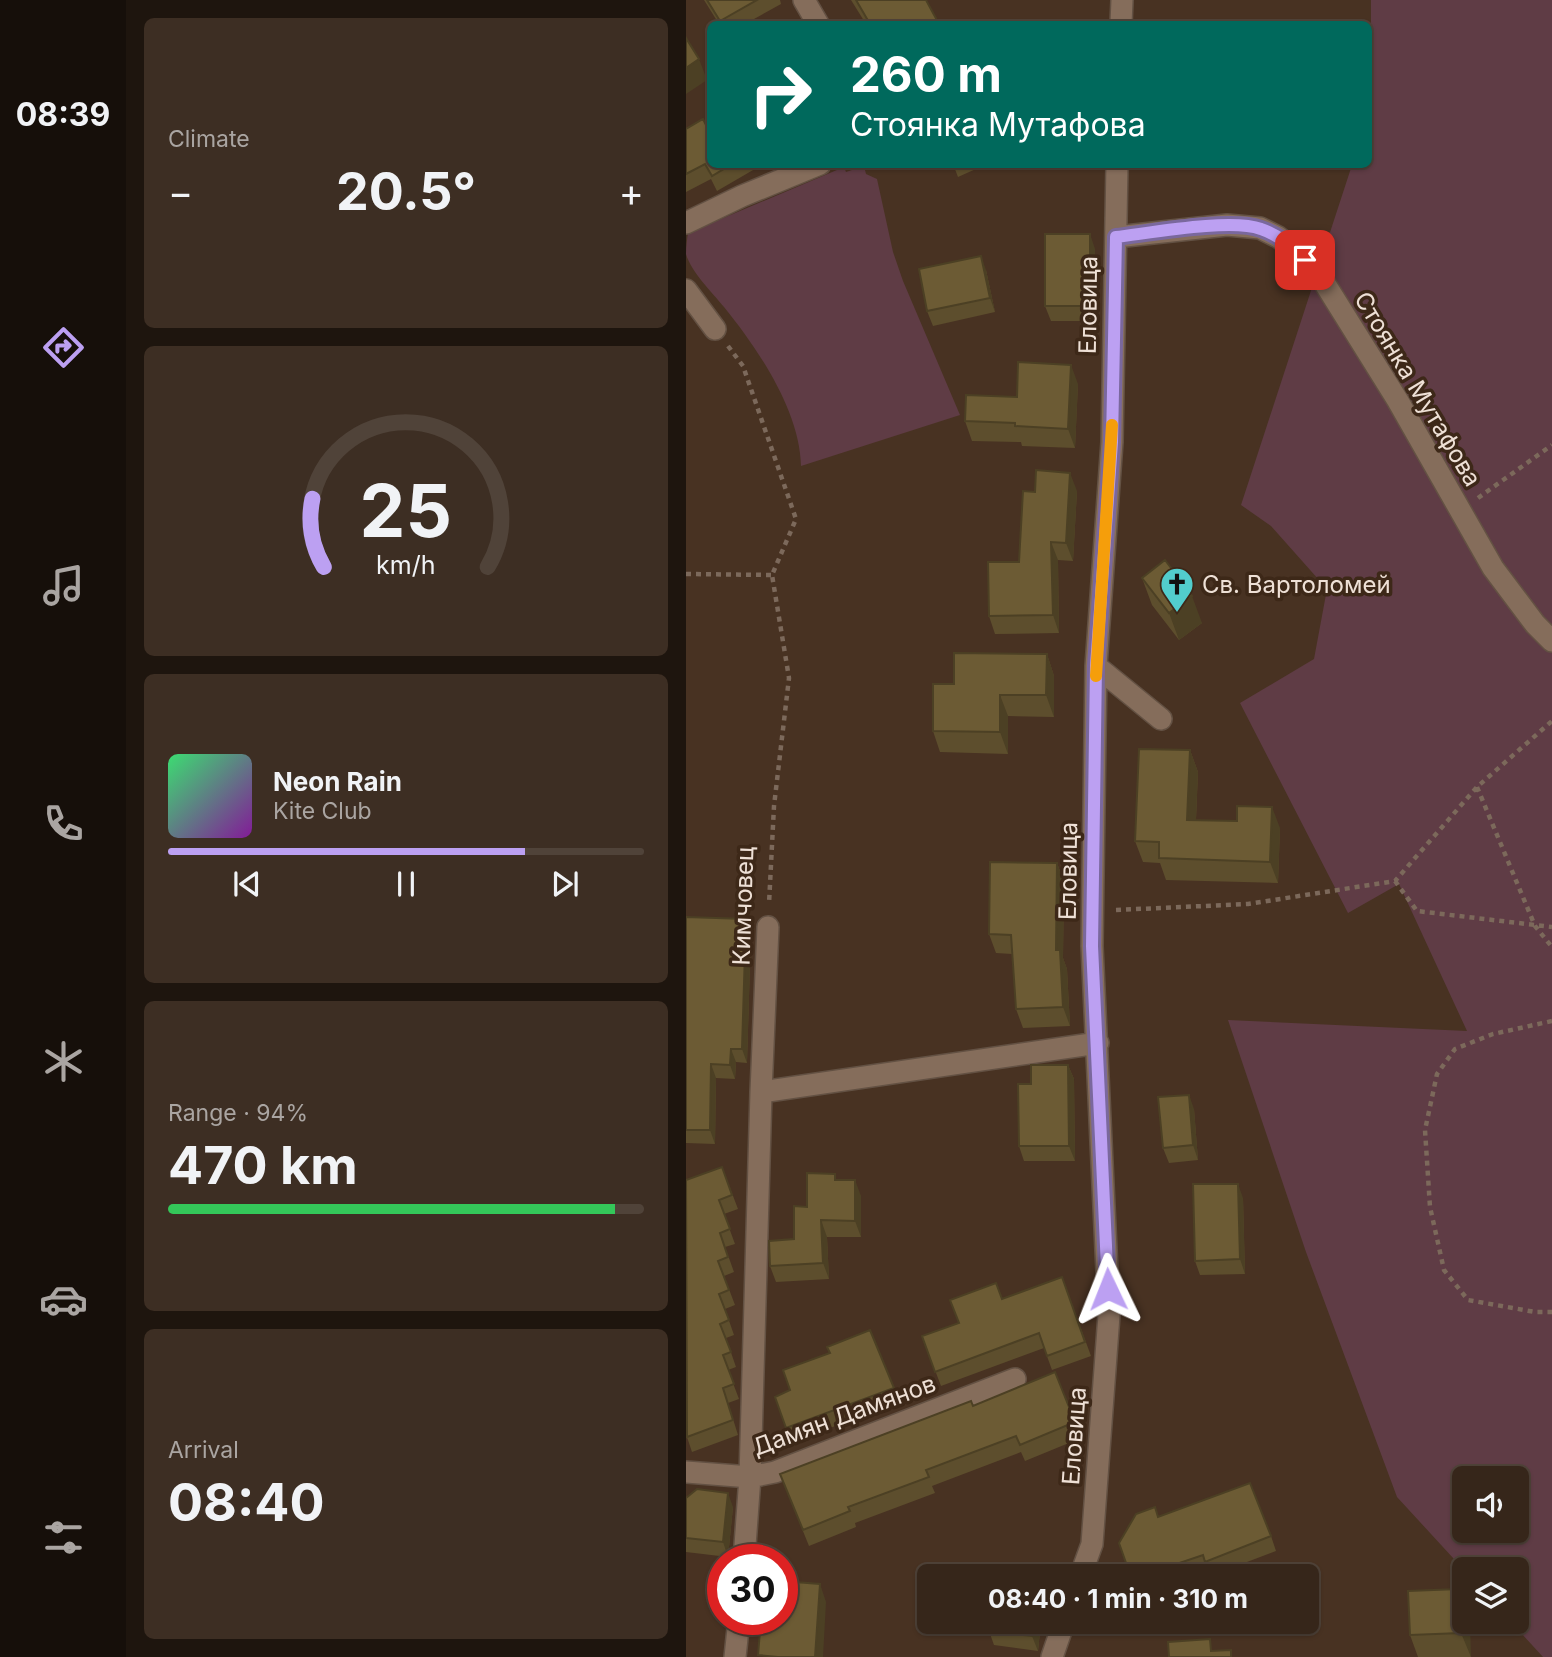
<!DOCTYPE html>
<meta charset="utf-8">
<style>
:root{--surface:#36261a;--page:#3d2e23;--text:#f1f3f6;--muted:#aaa5a2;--line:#504339;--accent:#bca0f2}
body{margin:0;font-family:Inter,sans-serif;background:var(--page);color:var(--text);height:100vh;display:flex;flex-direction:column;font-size:26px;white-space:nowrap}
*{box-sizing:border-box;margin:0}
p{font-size:23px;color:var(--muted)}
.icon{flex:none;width:38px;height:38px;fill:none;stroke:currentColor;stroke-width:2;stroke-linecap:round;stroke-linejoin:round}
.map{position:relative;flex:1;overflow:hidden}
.details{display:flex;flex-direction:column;gap:18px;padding:18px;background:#1e150e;width:560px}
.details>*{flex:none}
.hud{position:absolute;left:21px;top:21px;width:665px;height:147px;border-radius:10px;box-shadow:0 2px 5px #0004,0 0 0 2px var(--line);background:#00695c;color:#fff;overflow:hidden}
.controls{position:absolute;left:766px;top:1466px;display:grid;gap:14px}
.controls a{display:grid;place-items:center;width:77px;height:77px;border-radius:10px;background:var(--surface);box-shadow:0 2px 5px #0004,0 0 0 2px var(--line);font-size:35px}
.speed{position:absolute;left:21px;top:1544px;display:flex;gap:14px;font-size:35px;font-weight:700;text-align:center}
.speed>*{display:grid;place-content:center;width:91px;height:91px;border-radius:50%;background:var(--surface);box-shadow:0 2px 5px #0004,0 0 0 2px var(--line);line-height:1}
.speed .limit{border:10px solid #d22;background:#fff;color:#111}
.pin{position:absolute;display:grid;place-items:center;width:60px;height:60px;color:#fff;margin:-30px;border-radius:14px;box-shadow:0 4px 10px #0006}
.me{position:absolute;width:77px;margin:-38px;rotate:358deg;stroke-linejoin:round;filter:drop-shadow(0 0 5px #0008)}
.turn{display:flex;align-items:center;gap:24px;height:147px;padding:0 28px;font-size:32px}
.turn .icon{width:91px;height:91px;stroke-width:2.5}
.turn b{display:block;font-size:49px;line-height:60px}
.big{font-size:52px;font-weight:700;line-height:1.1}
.details .widget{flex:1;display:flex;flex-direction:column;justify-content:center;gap:10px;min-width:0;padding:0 24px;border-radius:10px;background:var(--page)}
.details .dial{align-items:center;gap:0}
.dial svg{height:182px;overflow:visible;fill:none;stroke:var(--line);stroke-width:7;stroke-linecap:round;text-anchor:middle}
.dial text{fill:var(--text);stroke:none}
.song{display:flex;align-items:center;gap:21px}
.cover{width:84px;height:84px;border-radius:10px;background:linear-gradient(135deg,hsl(140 70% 55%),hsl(290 70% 35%))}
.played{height:7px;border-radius:4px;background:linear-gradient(90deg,var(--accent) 75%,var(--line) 75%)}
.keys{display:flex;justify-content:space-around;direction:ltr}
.heat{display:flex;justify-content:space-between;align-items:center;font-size:38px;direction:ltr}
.charge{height:10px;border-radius:5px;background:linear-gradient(90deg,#34c759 94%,var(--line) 0)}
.trip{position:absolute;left:231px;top:1564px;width:402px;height:70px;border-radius:10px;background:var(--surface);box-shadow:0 2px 5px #0004,0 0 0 2px var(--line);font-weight:700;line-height:70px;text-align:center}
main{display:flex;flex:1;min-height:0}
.dock{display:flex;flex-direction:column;width:126px;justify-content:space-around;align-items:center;background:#160f0a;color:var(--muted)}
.dock .icon{width:49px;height:49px}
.dock .active{color:var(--accent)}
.dock b{font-size:32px;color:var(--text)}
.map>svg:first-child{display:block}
</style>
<main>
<nav class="dock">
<b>08:39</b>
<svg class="icon active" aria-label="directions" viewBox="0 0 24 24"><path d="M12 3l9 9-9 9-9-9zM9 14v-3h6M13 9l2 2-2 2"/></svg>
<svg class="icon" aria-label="music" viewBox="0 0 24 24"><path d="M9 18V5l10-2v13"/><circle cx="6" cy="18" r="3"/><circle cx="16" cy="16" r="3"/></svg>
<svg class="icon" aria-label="phone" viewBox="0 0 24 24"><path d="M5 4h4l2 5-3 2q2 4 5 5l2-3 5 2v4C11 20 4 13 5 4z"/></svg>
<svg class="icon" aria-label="climate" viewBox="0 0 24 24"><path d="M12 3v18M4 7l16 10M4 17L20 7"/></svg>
<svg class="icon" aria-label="car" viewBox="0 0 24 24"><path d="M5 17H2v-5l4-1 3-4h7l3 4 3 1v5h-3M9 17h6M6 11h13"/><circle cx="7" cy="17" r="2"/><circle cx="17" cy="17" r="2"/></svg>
<svg class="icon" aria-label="filters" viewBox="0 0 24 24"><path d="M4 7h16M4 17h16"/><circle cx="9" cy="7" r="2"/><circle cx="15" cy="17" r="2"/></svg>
</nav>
<section class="details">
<div class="widget"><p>Climate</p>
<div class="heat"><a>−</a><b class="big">20.5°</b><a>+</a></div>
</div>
<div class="widget dial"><svg viewBox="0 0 100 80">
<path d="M14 69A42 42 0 1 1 86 69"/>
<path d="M14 69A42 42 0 0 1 9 39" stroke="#bca0f2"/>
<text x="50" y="56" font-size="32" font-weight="700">25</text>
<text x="50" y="72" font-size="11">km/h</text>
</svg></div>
<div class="widget">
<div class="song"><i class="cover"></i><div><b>Neon Rain</b><p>Kite Club</p></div></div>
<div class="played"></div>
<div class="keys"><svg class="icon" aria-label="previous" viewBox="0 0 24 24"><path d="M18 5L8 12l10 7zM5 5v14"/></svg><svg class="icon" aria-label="pause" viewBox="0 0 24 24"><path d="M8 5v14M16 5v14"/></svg><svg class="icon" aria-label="next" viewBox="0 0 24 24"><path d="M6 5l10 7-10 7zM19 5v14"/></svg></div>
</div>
<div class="widget"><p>Range · 94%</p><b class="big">470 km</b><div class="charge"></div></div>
<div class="widget"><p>Arrival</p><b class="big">08:40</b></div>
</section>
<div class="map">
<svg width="866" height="1657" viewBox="0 0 866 1657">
<rect width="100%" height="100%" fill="#483222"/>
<!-- green -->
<path fill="#5f3c45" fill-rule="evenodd" d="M685,0H866V1657H857L825,1622H831V1570L779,1571L711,1497L620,1252L542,1020L781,1031L713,884L662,913L554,703L628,659L641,589L585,526L555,505L666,165L682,164V113L685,105ZM779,1479H831V1531H779Z
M178,166L180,174L191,179L207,252L217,281L274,415L115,466C114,411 72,349 38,307C26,292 5,272 0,254C0,247 1,239 2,233L158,167L160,172Z"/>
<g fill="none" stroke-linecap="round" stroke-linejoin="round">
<defs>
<path id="minor" d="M118,0L132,24
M435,24L436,0
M0,223L56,196L134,164
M430,237L541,225L574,228L592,237L608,249L631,271L712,401L807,568L849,624L866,641
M0,290L29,329
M410,666L475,719
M75,1092L412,1043
M0,1472L64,1477L89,1472L329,1379
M58,1559L64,1477L75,1092L82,927
M394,1577L406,1544L423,1315L406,946L410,666L426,442L431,164
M49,1657L53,1619
M366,1657L378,1622"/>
</defs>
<!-- minor casing -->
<use href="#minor" stroke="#635143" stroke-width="24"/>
<!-- path -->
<path stroke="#7c695b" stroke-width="4.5" stroke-dasharray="5 5" stroke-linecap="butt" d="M42,346L57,366L110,519L86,575L103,678L88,806L83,904
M792,498L866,445
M0,574L86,575
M791,787L849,926L866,947
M709,881L731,911L866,927
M430,910L562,904L709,881L791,787L866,721
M866,1021L807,1034L769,1049L751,1074L739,1130L744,1207L758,1270L782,1300L849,1312H866"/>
<!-- minor -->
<use href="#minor" stroke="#856d5b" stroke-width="21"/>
</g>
<!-- wall -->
<path fill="#5d4e2d" d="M18,0H94L95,4L59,24H33Z
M165,0H240L253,24H180Z
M0,129L24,164H73L74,166L31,191L25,179L0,192Z
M267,164H301L272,177Z
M409,249V321H365L359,306Z
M300,270L309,312L247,326L241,311Z
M392,384L389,448L336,446L335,442L286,441L279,421L331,397Z
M391,491L387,561L372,560L373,633L309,634L303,616L333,562L349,492Z
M456,578L516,623L493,640L466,605Z
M361,654L368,676V717L322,716V754L254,752L247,731L268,684Z
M504,750L512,772L510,820L594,828L592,883L480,880L474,863L457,862L449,841Z
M371,863L378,882L377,958L381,969L384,1026L337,1028L330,1009L326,954L310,953L303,934Z
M0,917L65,932L61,1063L50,1062L49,1079L30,1078L29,1144L0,1143Z
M382,1065L388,1079L389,1161H338L333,1146Z
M508,1109L512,1160L483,1163L477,1148Z
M36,1167L52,1209L38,1214L49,1244L39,1247L48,1272L38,1276L49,1305L39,1309L48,1335L40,1338L50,1367L42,1370L53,1399L42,1403L52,1435L6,1452L0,1434Z
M151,1180L175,1196V1237H141L143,1279L90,1282L84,1266L108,1239L121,1207Z
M557,1198L559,1274L514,1275L509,1261Z
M376,1277L405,1356L366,1370L358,1348L255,1386L236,1336L273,1323L316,1299Z
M208,1388L213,1403L105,1442L89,1397Z
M287,1406L389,1422L395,1438L339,1461L335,1452L246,1486L249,1493L169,1523L170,1527L123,1546L94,1474Z
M0,1498L47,1507L42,1557L0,1552Z
M472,1517L585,1536L590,1551L524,1576L522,1570L501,1577H445Z
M773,1589L785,1657H732L724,1635Z
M355,1622L352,1651L308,1645L303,1631Z"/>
<!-- shaded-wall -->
<path fill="#4c4024" d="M13,59L21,80L0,94V68Z
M404,234L409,249V321L404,306Z
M295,256L300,270L309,312L304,298Z
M385,365L392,384L389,448L382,429Z
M384,473L391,491L387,561L380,543Z
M365,542L372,560L373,633L367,615Z
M506,596L516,623L493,640L483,613Z
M361,654L368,676V717L360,695Z
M314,695L322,716V754L314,732Z
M504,750L512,772L509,841L501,820Z
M586,807L594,828L592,883L584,862Z
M371,863L378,882L377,958L381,969L384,1026L377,1007L370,950Z
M60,919L65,932L61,1063L56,1049Z
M45,1049L50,1062L49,1079L44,1065Z
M25,1064L30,1078L29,1144L24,1130Z
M382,1065L388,1079L389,1161L383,1146Z
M503,1095L508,1109L512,1160L507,1145Z
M169,1180L175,1196V1237L169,1221Z
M552,1184L557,1198L559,1274L554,1259Z
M135,1220L141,1237L143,1279L137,1263Z
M42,1493L47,1507L42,1557L37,1542Z
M134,1584L140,1602L137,1657H129Z
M773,1589L779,1604V1622H784L785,1657L775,1633Z
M348,1622H355L352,1651L346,1636Z"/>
<!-- building -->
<path fill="#6c5b34" stroke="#4c4024" stroke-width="2" d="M21,0H71L34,21Z
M170,0H240L253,24H184Z
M0,38L13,59L0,68Z
M17,119L24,133V164H46L26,176L19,164L0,174V129Z
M359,234H404V306H359Z
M295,256L304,298L241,311L233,269Z
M332,362L385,365L382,429L329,426V423L279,421L280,395L331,397Z
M350,470L384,473L380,543L365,542L367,615L303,616L302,562H333L337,491L349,492Z
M479,560L506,596L483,613L456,578Z
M268,653L361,654L360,695H314V732L247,731V684H268Z
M453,749L504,750L501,820L551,821V806L586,807L584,862L473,858V842L449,841Z
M304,862L371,863L370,950H374L377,1007L330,1009L325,935L303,934Z
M0,917L60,919L56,1049H45L44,1065L25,1064L24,1130H0Z
M345,1065H382L383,1146H333L332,1084H345Z
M503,1095L507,1145L477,1148L472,1097Z
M36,1167L46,1195L33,1200L44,1229L34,1233L42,1257L32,1261L43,1290L33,1294L43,1320L34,1324L45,1352L37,1355L48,1384L37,1388L47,1420L1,1437L0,1180Z
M121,1173L149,1174V1180H169V1221L135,1220L137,1263L84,1266L83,1241L108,1239V1206L121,1207Z
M507,1184H552L554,1259L509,1261Z
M376,1277L399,1342L361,1356L353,1333L249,1372L236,1336L273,1323L264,1300L310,1283L316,1299Z
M184,1330L208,1388L100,1428L89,1397L104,1390L97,1370L144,1353L141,1347Z
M369,1372L389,1422L334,1445L330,1436L240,1470L243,1477L162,1507L164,1511L117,1530L94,1474L285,1401L287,1406Z
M564,1483L585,1536L519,1562L517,1555L452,1577H445L433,1543L450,1514L469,1507L472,1517Z
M11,1489L42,1493L37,1542L0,1538V1498Z
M309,1574L334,1577H309Z
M96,1581L134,1584L129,1657H92L72,1655L75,1619H96Z
M773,1589L775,1633L724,1635L722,1591Z
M303,1622H348L346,1636L303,1631Z
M524,1639L525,1651L545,1650V1657H483L482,1642Z"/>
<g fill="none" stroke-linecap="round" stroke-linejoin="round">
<defs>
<path id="route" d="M422,1289L406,946L410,666L426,442L430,237C464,233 545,218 575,229C593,235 606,247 619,260"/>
</defs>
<!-- route casing -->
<use href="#route" stroke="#7a689d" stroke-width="18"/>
<!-- route -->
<use href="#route" stroke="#bca0f2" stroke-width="12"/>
<!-- slow -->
<path stroke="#f59e0b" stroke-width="12" d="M410,676L426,425"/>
</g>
<!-- icons -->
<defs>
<symbol id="church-pin" viewBox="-11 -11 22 30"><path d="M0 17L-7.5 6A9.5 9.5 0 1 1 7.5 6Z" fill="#52cdcd" stroke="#3d2818"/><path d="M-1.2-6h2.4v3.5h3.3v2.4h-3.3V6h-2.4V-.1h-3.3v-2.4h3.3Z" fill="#111"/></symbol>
</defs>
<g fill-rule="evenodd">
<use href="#church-pin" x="472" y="565" width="38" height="52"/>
</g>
<g text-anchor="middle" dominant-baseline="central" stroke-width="7" stroke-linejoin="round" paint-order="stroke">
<!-- street labels -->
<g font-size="24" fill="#eee0d6" stroke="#3d2818">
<text transform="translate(402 305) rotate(-89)">Еловица</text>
<text transform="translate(732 389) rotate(59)">Стоянка Мутафова</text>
<text transform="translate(382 871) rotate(-89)">Еловица</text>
<text transform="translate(57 906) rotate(-88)">Кимчовец</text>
<text transform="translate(158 1415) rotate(-20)">Дамян Дамянов</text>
<text transform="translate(388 1436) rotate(-86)">Еловица</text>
</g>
<!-- poi labels -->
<g font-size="24" fill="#eee0d6" stroke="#3d2818" text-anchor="start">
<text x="516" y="584">Св. Вартоломей</text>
</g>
</g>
</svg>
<div class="controls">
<a><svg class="icon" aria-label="sound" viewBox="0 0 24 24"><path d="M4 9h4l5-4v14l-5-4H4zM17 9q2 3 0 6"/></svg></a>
<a><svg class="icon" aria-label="layers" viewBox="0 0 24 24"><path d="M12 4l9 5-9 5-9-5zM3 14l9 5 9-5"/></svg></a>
</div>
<div class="speed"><div class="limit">30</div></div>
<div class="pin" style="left:619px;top:260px;background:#d93025"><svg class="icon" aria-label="arrive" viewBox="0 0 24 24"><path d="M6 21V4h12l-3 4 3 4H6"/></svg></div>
<svg class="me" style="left:422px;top:1289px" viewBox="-20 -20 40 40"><path d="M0-17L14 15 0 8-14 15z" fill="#bca0f2" stroke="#fff" stroke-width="4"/></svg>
<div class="trip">08:40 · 1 min · 310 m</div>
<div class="hud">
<div class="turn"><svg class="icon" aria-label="right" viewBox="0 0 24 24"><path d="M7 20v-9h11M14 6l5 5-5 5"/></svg><div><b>260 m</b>Стоянка Мутафова</div></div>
</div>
</div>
</main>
